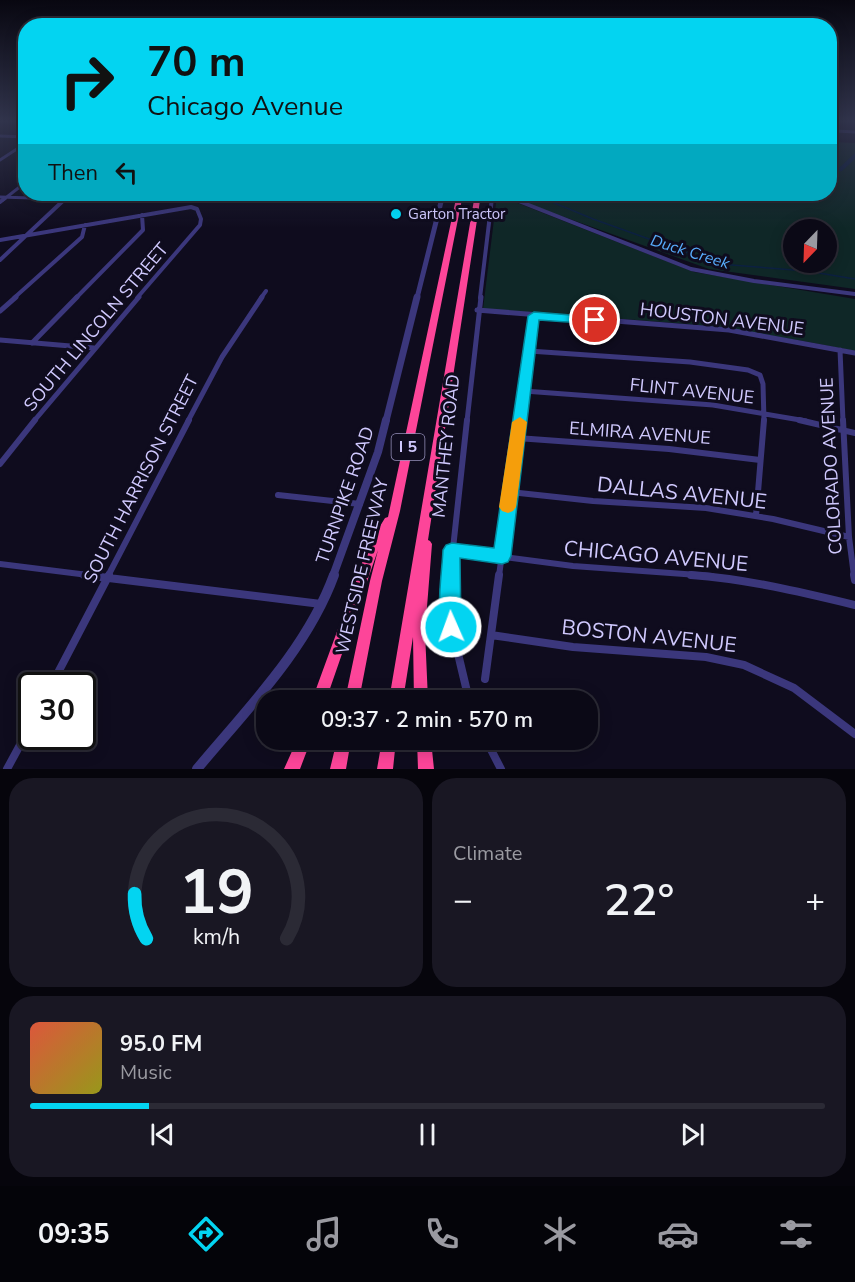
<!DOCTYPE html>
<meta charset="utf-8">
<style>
:root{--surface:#0b0916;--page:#191723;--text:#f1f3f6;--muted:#9a9aa1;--line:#2b2a35;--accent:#03d4f1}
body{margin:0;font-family:"Nunito Sans",sans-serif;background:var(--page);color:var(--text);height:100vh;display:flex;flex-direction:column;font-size:22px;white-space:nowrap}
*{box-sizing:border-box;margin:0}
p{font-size:20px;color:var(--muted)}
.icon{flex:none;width:33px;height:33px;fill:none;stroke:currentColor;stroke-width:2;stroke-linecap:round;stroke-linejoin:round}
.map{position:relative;height:769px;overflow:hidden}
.panel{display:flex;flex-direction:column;gap:9px;padding:9px;background:#06050c;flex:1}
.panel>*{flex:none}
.banner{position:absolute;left:18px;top:18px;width:819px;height:183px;border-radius:24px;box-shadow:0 3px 15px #0003,0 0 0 2px var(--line);background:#03d4f1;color:#111;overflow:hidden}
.needle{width:39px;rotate:203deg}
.fabs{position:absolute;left:783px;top:219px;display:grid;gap:12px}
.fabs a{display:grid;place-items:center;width:54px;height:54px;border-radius:50%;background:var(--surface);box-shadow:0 3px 15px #0003,0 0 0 2px var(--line);font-size:30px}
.speed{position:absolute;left:18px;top:672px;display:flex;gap:12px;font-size:30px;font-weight:700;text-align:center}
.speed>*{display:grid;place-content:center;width:78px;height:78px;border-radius:50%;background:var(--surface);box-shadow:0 3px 15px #0003,0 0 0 2px var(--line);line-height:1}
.speed .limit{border:3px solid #111;border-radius:9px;background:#fff;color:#111}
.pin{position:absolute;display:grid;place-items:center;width:51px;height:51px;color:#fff;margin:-26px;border:3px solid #fff;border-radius:50%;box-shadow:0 2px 6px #0007}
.me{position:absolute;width:66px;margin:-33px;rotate:358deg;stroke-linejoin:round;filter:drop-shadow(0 0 4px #0008)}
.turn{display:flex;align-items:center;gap:21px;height:126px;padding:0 30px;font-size:27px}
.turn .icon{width:78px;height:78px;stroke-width:2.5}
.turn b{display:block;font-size:42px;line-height:51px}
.then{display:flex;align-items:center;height:57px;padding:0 30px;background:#0003;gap:12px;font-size:22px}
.big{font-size:45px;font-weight:600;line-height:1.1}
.panel .card{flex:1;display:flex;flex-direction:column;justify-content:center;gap:9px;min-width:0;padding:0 21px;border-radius:24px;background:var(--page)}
.panel .dial{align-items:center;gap:0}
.dial svg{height:156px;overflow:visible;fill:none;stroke:var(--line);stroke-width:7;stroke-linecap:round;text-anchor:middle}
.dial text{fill:var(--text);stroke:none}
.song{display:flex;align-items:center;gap:18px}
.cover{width:72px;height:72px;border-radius:9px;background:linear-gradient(135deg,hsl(10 70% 55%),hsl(60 70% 35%))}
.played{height:6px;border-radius:3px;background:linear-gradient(90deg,var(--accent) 15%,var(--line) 15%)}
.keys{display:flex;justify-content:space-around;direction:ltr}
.heat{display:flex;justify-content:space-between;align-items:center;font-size:33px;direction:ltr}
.panel .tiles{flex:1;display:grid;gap:9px;grid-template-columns:1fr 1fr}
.card:last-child{grid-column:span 2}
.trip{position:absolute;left:256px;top:690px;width:342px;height:60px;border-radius:24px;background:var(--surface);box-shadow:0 3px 15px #0003,0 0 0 2px var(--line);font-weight:600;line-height:60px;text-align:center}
.tabs{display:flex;height:96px;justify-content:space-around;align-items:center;background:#040409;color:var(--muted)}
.tabs .icon{width:42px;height:42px}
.tabs .current{color:var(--accent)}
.tabs b{font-size:27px;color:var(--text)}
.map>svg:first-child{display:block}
</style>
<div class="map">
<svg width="855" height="769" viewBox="0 0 855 769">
<rect width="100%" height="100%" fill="#0f0c1e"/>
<!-- green -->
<path fill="#0f2727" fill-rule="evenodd" d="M830,142L855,143V289L709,269L500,194H830ZM794,230H826V262H794Z
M99,194H184L141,201H91Z
M497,195L694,272L855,299V351C795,339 735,328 675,323C611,317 547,315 483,309Z"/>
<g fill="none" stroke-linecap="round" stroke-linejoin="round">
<!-- stream -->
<path stroke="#0c2041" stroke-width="1.5" d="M533,194L593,219L719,264L807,271L855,279
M224,196L235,194"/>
<!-- river -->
<path fill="#0c2041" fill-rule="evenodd" d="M855,153V159L842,171L830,175V171L838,169Z"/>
<!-- minor-far4 -->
<path stroke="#3b377c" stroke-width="3" d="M830,124L837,131L855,132
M0,136L26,137
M0,160L26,143
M500,194L515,200
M0,197L64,199
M3,200L26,182
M64,200L71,194
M491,200L492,194"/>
<!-- minor-far3 -->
<path stroke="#3b377c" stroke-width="4" d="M45,198L64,199
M511,198L691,269L754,281L855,294
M0,202L5,198
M0,240L191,207L197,209L201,219L200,225L137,298
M0,260L66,198
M14,298L82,237L85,225
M76,298L143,230L142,215
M261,298L266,291
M480,298L492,198"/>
<!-- minor-far2 -->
<path stroke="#3b377c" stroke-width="5" d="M477,310L729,330L855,353
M0,311L16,297
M0,340L94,348
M32,343L77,297
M840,350L843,421
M529,351L690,362L748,370L760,375L763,384L764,421
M524,391L713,405L806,421
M34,421L139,297
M188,421L222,357L262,297
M467,421L481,297
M520,421L534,316"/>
<!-- minor-far1 -->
<path stroke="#3b377c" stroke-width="6" d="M799,420L855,433
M843,420L849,537L854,576
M517,438L669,449L760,460
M0,464L35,420
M510,492L593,501L706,508L773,519L849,537
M278,495L360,504
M756,516L764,420
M452,550L573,566L712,576
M0,564L96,576
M108,576L189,420
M450,576L467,420
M499,576L520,420"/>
<!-- minor -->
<path stroke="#3b377c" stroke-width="8" d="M84,575L321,604
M450,575L454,637L469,700
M691,575C747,579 801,592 855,605
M854,575L855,580
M491,635L573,647L706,657L744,665L794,688L855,734
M485,679L499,575
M51,686L109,575
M486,740L501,769
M7,769L32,723"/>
<!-- tertiary-far4 -->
<path stroke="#3b377c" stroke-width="4" d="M442,200L443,194"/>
<!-- tertiary-far3 -->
<path stroke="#3b377c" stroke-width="5" d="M417,298L442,198"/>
<!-- tertiary-far2 -->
<path stroke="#3b377c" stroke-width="7" d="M386,421L417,297"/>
<!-- tertiary-far1 -->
<path stroke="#3b377c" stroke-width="8" d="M333,576L378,452L386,420"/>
<!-- tertiary -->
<path stroke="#3b377c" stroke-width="10" d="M197,769C247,709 307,649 334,575"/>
<!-- motorway -->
<path fill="#fd4599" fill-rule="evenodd" d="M457,194H463L400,511L382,581L359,700H345L370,581L378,550L326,700H312L369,544L385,518L388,517Z
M475,194H481L428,540L430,541L432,544L425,632L428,700H414L413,637L403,700H389Z
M297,740H311L300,769H284Z
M337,740H351L346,769H330Z
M382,740H396L393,769H377Z
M417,740H431L434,769H418Z"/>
</g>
<!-- sky -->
<linearGradient id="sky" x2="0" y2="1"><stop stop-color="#080710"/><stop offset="0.53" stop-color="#31344c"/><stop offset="1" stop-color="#31344c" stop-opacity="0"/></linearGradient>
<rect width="855" height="228" fill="url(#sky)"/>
<!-- route -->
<path fill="#03d4f1" stroke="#028a9d" stroke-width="1.5" d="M534,312L595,317L601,320L595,324L539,320L511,556L508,562L502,564L460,558L461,627L458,633L451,635L444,633C435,613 442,573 443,550L446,545L452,543L494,548L528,316Z"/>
<!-- slow -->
<path fill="#f59e0b" d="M520,417L527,422L516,507L513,511L508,513L502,511L499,507L512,422Z"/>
<!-- markers -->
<circle fill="#03d4f1" stroke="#0f0c1e" stroke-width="2" cx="396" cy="214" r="6"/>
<g text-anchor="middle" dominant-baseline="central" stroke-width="6" stroke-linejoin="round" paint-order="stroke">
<!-- far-poi labels -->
<g font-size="15" fill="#d0c9fe" stroke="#0f0c1e" text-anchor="start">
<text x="408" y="214">Garton Tractor</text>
</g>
<!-- far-water labels -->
<g font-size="16" font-style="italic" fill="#58adfd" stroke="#0f0c1e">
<text transform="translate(690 252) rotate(17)">Duck Creek</text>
</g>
<!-- shield labels -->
<rect fill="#0f0c1e" stroke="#9690bb" stroke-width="1.5" x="391.5" y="434" width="33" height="26" rx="4.5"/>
<g font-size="16" font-weight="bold" fill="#d0c9fe">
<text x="408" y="447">I 5</text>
</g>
<!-- street labels -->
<g font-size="18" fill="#d0c9fe" stroke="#0f0c1e">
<text transform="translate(722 319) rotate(7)">HOUSTON AVENUE</text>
<text transform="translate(96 327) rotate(-50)">SOUTH LINCOLN STREET</text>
<text transform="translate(692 391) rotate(6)">FLINT AVENUE</text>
<text transform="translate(640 433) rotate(4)">ELMIRA AVENUE</text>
<text transform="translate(446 446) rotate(-84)">MANTHEY ROAD</text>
<text transform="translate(831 466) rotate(-93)">COLORADO AVENUE</text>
<text transform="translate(141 479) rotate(-63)">SOUTH HARRISON STREET</text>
<text transform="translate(345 495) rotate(-71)">TURNPIKE ROAD</text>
<text transform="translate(362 566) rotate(-77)">WESTSIDE FREEWAY</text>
</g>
<!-- near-street labels -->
<g font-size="21" fill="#d0c9fe" stroke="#0f0c1e">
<text transform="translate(682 493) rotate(6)">DALLAS AVENUE</text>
<text transform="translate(656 556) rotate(5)">CHICAGO AVENUE</text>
<text transform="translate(649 636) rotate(6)">BOSTON AVENUE</text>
</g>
</g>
</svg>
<div class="fabs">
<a><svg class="needle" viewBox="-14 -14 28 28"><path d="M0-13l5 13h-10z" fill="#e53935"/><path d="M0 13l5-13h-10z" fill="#9a9aa1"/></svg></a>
</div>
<div class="speed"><div class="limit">30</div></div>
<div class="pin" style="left:595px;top:320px;background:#d93025"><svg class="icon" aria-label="arrive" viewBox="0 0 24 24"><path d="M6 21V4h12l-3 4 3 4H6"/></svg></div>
<svg class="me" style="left:451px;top:627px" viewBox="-20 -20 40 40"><circle r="17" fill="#03d4f1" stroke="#fff" stroke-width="3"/><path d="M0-11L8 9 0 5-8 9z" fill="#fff"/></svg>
<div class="trip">09:37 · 2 min · 570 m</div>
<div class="banner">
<div class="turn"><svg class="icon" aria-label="right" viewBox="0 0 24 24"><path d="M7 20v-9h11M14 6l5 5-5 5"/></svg><div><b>70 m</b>Chicago Avenue</div></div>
<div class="then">Then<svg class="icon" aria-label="left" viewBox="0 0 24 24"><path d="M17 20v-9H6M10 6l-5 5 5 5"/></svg></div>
</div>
</div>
<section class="panel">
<div class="tiles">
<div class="card dial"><svg viewBox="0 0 100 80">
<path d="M14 69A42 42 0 1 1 86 69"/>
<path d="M14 69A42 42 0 0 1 8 46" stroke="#03d4f1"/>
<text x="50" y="56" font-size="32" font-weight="700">19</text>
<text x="50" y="72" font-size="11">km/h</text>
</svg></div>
<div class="card"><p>Climate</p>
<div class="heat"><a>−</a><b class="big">22°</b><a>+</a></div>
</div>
<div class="card">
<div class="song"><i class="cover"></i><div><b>95.0 FM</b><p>Music</p></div></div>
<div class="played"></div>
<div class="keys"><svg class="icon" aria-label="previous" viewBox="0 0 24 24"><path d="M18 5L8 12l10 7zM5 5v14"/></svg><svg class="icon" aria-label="pause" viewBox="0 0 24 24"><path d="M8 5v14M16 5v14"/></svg><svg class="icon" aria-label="next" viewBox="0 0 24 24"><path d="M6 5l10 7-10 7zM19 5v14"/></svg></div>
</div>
</div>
</section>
<nav class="tabs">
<b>09:35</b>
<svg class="icon current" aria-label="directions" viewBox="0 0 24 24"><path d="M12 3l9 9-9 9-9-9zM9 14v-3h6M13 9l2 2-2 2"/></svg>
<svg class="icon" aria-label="music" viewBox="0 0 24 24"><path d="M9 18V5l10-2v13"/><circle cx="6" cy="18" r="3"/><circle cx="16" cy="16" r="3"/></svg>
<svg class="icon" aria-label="phone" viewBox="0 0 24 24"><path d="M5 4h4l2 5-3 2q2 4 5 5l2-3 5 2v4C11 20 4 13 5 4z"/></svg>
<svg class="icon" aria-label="climate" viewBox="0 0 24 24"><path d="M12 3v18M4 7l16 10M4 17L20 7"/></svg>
<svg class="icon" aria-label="car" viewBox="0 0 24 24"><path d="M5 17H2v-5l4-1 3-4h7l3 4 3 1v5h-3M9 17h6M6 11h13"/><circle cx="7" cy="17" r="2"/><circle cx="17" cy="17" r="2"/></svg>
<svg class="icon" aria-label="filters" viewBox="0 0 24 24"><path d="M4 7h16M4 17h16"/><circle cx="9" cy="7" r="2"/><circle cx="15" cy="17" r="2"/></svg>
</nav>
